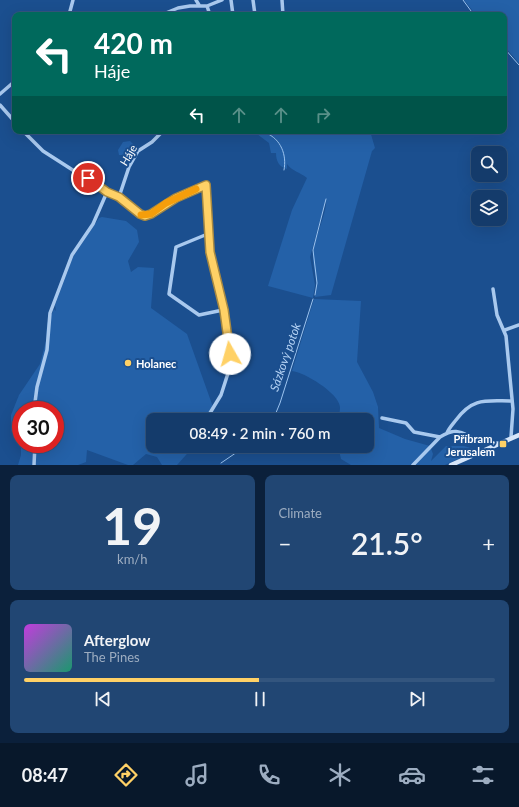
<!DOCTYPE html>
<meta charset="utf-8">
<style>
:root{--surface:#143b6b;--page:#214673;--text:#f1f3f6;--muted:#9dadc1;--line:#33557e;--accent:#ffd166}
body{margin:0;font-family:Lato,sans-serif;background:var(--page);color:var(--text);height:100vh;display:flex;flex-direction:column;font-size:15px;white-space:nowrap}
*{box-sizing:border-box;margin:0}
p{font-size:13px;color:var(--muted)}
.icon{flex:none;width:22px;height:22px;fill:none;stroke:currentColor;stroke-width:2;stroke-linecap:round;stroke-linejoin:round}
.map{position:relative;height:465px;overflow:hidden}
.sheet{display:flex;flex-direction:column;gap:10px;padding:10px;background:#0b203b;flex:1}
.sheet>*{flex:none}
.top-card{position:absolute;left:12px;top:12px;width:495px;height:122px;border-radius:8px;box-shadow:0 4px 16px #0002,0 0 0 1px var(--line);background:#00695c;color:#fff;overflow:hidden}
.controls{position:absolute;left:471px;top:146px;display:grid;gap:8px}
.controls a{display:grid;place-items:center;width:36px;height:36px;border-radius:8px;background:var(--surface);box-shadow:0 4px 16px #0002,0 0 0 1px var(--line);font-size:20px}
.speed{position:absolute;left:12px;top:401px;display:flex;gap:8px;font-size:20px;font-weight:700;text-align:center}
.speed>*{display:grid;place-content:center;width:52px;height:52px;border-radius:50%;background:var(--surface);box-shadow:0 4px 16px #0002,0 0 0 1px var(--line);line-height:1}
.speed .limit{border:6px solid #d22;background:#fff;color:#111}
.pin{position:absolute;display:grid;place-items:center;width:34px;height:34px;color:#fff;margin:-17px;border:2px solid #fff;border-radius:50%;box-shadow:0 1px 4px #0007}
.me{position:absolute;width:44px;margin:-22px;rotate:353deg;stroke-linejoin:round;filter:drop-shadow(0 0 3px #0008)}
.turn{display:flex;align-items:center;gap:14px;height:84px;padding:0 16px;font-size:18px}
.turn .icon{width:52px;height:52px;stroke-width:2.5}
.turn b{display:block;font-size:28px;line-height:34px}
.lanes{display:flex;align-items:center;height:38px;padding:0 16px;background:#0003;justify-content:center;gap:20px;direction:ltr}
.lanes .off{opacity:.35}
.big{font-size:30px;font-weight:600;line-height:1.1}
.sheet .tile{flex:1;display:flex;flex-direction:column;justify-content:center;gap:6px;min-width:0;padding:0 14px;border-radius:8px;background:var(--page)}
.sheet .dial{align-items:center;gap:0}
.dial b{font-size:52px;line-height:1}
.song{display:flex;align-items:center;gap:12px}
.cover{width:48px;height:48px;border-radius:6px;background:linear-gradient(135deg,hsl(290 70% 55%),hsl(160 70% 35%))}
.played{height:4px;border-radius:2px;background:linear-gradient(90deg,var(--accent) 50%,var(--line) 50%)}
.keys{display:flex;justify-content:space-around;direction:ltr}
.heat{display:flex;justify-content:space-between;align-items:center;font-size:22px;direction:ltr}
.sheet .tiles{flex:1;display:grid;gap:10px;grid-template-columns:1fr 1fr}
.tile:last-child{grid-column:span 2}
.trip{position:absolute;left:146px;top:413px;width:228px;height:40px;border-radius:8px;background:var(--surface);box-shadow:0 4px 16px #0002,0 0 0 1px var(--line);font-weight:600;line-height:40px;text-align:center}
.menu{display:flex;height:64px;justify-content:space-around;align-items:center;background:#08182b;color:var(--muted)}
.menu .icon{width:28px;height:28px}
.menu .active{color:var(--accent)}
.menu b{font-size:18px;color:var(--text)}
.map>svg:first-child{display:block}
</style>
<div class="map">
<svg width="519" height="465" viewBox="0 0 519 465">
<rect width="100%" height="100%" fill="#1b4f8f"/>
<!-- green -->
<path fill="#2461a8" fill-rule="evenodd" d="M464,0H519V63L504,46V15H476Z
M253,131H370L375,148L372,151L331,295L315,297C319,281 312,268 313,253C314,239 328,211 326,199L310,257L315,285L313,298L268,286L292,210L307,178C300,172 293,172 287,164V169C279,167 276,161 276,153H271L269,143Z
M130,141L138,149L134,155H119L118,150L123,142Z
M102,217L126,221L137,230L139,242L128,261L131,272L138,267L154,268L151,308L187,334L213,407L208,420H153V446H194L177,465H162L157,457L146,454L133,465H128L87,450L86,462L78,465H18L21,455V448L11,430V415L19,395L40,364L46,341L47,324L54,309L56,311L55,305L73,257L99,218ZM21,410H55V444H21Z
M314,299L361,301L357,362L373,392L378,407L379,428L405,439L430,446L433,454L431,461L446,446H464L477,450L476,451L445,465H351L341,459L338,446H367V420H338C339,416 340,411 340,407C339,393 304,372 292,371Z"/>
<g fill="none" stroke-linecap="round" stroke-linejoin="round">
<!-- stream -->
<path stroke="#9cc4f0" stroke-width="1" d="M463,0L474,15
M504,48L519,65
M261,131L264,133
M266,133C281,139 287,155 284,170
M315,295L317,283L313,250L326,199
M273,420L280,403L313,299
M221,463L246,446"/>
<!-- street -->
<path stroke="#a9c9ee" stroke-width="3.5" d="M196,0L199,5
M231,0L233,15
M253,0L255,15
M282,0L283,15
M207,6L210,15
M69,15L73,0
M161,15L178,8L190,6H207L222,0
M0,94L15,81
M0,105L15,122
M23,131L43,151L107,192L119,197L142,216L151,214L176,197L206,185L211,252L223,310L231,364L221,395L210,413
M119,197L129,167L138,151L152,142L163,131
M210,233L176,247L169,294L199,315L223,310
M493,289L497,315L506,336L513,409L511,437
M505,330L519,325
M34,410L37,387L47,350L50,313L72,255L93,224L107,192
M382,418L406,423L414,432L440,437C458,426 462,434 479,441C485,443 491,443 498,443
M447,433C449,428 453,424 456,420C473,397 486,401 512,401
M34,465L35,444
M413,465L440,437"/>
<!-- secondary -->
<path stroke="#d6e6fa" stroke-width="4.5" d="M451,465L519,435"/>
</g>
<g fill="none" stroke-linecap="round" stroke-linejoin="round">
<defs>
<path id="route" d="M88,178L107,192L119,197L140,214L145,216L151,214L176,198L206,185L210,252L224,310L230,354"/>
</defs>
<!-- route casing -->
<use href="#route" stroke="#a68842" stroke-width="10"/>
<!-- route -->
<use href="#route" stroke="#ffd166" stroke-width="7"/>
<!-- slow -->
<path stroke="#f59e0b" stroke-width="7" d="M141,215L151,214L166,203L196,189"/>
</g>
<!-- markers -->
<g fill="#ffd166" stroke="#1b4f8f" stroke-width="1.5">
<circle cx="128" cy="363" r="4"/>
<rect x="499" y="440" width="8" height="8" rx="2"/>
</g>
<g text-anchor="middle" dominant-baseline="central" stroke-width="4" stroke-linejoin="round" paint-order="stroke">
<!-- street labels -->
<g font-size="11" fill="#fff" stroke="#1b4f8f">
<text transform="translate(128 155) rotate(-59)">Háje</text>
</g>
<!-- poi labels -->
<g font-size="11" font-weight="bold" fill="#fff" stroke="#1b4f8f" text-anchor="start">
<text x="136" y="363">Holanec</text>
<text x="495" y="438" text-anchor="end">Příbram,<tspan x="495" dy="13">Jerusalem</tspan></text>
</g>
<!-- water labels -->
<g font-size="12" font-style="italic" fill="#b5d3f5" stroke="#1b4f8f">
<text transform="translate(285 357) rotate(-71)">Sázkový potok</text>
</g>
</g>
</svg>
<div class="controls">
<a><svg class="icon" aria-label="search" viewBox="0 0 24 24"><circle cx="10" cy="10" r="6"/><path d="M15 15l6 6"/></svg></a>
<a><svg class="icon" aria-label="layers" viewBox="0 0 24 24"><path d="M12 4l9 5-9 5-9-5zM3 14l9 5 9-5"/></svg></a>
</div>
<div class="speed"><div class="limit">30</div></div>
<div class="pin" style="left:88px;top:178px;background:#d93025"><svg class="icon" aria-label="arrive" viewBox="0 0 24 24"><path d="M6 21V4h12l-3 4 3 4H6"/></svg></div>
<svg class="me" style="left:230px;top:354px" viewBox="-20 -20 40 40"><circle r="19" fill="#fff"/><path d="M0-13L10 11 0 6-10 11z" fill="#ffd166"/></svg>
<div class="trip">08:49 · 2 min · 760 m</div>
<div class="top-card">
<div class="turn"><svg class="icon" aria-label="left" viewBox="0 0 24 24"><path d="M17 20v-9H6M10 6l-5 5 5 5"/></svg><div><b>420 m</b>Háje</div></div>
<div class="lanes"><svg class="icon" aria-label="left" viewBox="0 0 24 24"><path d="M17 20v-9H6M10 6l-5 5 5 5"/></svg><svg class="icon off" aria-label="ahead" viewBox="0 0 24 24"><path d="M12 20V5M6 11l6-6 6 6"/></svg><svg class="icon off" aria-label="ahead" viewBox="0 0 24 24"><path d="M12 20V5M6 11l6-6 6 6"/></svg><svg class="icon off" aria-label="right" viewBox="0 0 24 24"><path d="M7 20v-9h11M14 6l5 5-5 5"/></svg></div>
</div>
</div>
<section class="sheet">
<div class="tiles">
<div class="tile dial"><b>19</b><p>km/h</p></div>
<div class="tile"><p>Climate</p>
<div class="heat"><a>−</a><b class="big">21.5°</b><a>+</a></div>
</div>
<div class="tile">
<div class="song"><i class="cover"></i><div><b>Afterglow</b><p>The Pines</p></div></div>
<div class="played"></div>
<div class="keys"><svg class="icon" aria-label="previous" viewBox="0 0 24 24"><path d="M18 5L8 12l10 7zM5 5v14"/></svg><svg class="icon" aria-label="pause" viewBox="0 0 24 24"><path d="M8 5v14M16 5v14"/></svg><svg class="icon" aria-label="next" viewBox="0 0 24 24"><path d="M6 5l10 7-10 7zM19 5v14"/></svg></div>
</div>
</div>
</section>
<nav class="menu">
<b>08:47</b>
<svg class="icon active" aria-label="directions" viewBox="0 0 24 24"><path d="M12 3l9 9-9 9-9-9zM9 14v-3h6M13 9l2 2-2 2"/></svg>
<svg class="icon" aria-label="music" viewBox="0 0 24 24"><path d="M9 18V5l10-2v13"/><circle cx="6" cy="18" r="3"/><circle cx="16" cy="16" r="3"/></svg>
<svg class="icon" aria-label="phone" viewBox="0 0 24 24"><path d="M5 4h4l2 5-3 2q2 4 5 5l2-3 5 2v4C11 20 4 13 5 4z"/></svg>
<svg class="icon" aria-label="climate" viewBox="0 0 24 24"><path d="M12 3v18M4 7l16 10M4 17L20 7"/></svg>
<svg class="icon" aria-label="car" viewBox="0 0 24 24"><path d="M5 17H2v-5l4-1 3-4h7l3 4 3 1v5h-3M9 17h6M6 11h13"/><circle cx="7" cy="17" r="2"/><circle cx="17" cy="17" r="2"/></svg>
<svg class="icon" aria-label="filters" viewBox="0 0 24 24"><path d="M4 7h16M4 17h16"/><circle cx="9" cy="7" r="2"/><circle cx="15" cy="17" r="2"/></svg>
</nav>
